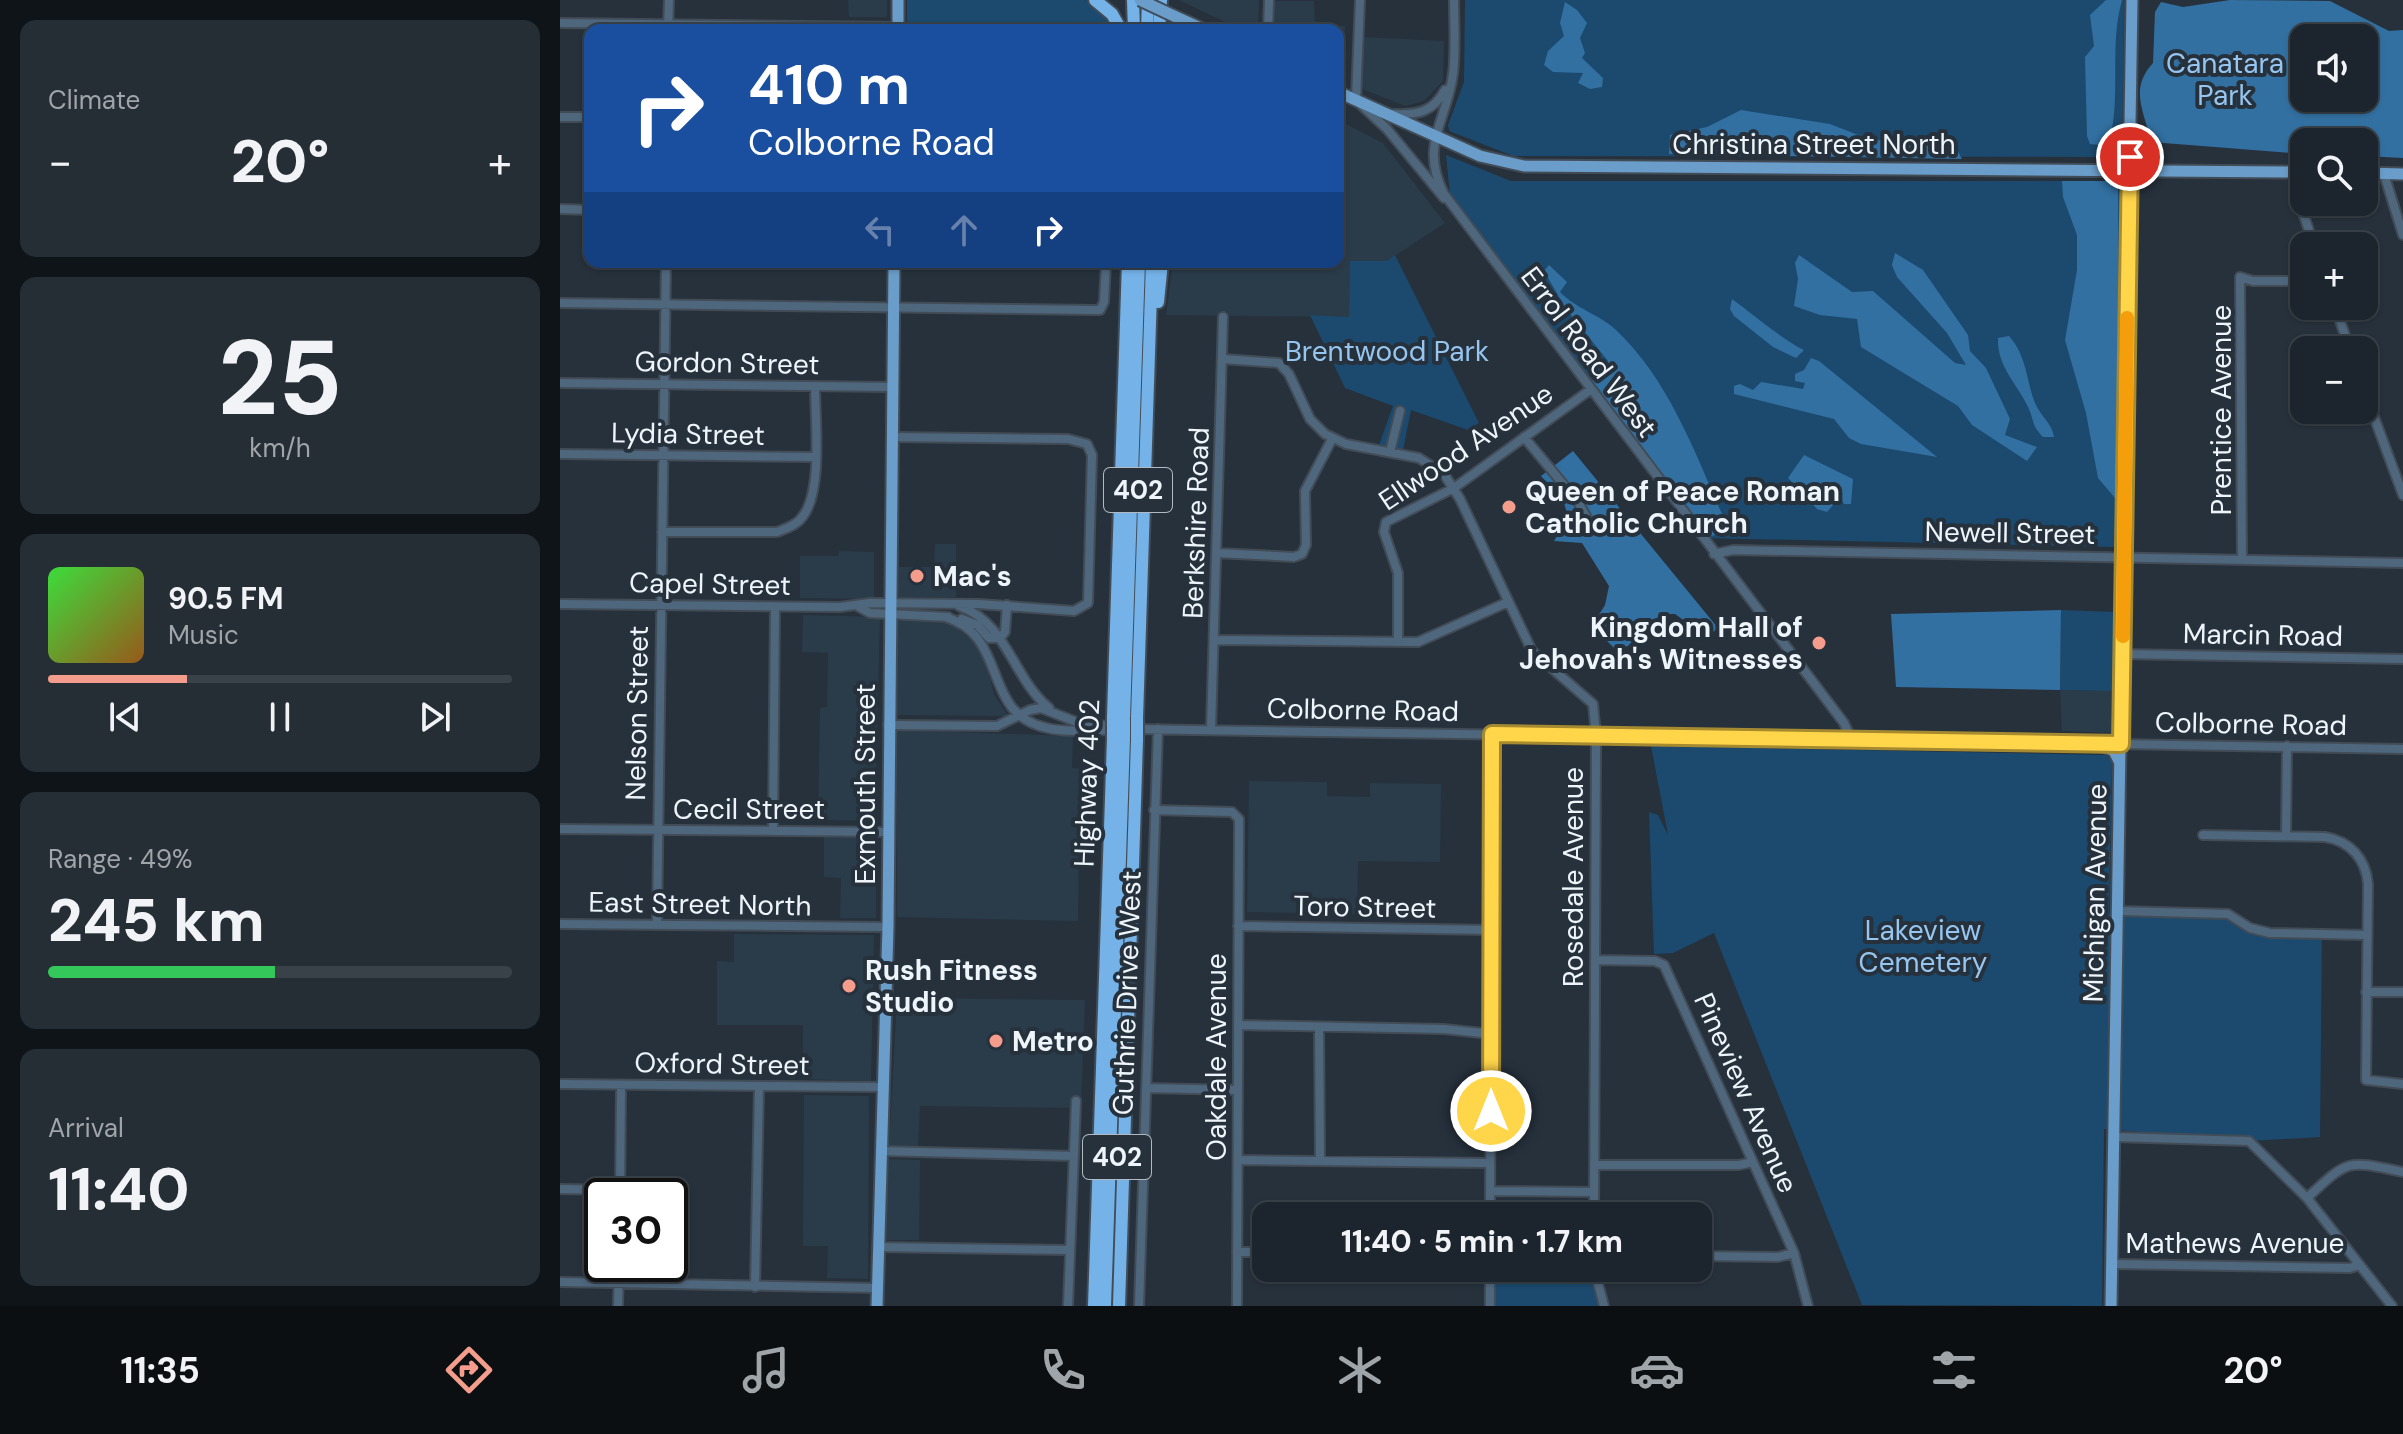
<!DOCTYPE html>
<meta charset="utf-8">
<style>
:root{--surface:#1c252d;--page:#252d35;--text:#f1f3f6;--muted:#a0a5aa;--line:#3a4249;--accent:#f49d8c}
body{margin:0;font-family:"DM Sans",sans-serif;background:var(--page);color:var(--text);height:100vh;display:flex;flex-direction:column;font-size:30px;white-space:nowrap}
*{box-sizing:border-box;margin:0}
p{font-size:26px;color:var(--muted)}
.icon{flex:none;width:44px;height:44px;fill:none;stroke:currentColor;stroke-width:2;stroke-linecap:round;stroke-linejoin:round}
.map{position:relative;flex:1;overflow:hidden}
.side{display:flex;flex-direction:column;gap:20px;padding:20px;background:#0f1419;width:560px}
.side>*{flex:none}
.top-card{position:absolute;left:24px;top:24px;width:760px;height:244px;border-radius:16px;box-shadow:0 2px 6px #0004,0 0 0 2px var(--line);background:#1a4fa0;color:#fff;overflow:hidden}
.controls{position:absolute;left:1730px;top:24px;display:grid;gap:16px}
.controls a{display:grid;place-items:center;width:88px;height:88px;border-radius:16px;background:var(--surface);box-shadow:0 2px 6px #0004,0 0 0 2px var(--line);font-size:40px}
.speed{position:absolute;left:24px;top:1178px;display:flex;gap:16px;font-size:40px;font-weight:700;text-align:center}
.speed>*{display:grid;place-content:center;width:104px;height:104px;border-radius:50%;background:var(--surface);box-shadow:0 2px 6px #0004,0 0 0 2px var(--line);line-height:1}
.speed .limit{border:4px solid #111;border-radius:12px;background:#fff;color:#111}
.pin{position:absolute;display:grid;place-items:center;width:68px;height:68px;color:#fff;margin:-34px;border:4px solid #fff;border-radius:50%;box-shadow:0 2px 8px #0007}
.me{position:absolute;width:88px;margin:-44px;rotate:0deg;stroke-linejoin:round;filter:drop-shadow(0 0 6px #0008)}
.turn{display:flex;align-items:center;gap:28px;height:168px;padding:0 32px;font-size:36px}
.turn .icon{width:104px;height:104px;stroke-width:2.5}
.turn b{display:block;font-size:56px;line-height:68px}
.lanes{display:flex;align-items:center;height:76px;padding:0 32px;background:#0003;justify-content:center;gap:40px;direction:ltr}
.lanes .off{opacity:.35}
.big{font-size:60px;font-weight:800;line-height:1.1}
.side .tile{flex:1;display:flex;flex-direction:column;justify-content:center;gap:12px;min-width:0;padding:0 28px;border-radius:16px;background:var(--page)}
.side .dial{align-items:center;gap:0}
.dial b{font-size:104px;line-height:1}
.song{display:flex;align-items:center;gap:24px}
.cover{width:96px;height:96px;border-radius:12px;background:linear-gradient(135deg,hsl(120 70% 55%),hsl(30 70% 35%))}
.played{height:8px;border-radius:4px;background:linear-gradient(90deg,var(--accent) 30%,var(--line) 30%)}
.keys{display:flex;justify-content:space-around;direction:ltr}
.heat{display:flex;justify-content:space-between;align-items:center;font-size:44px;direction:ltr}
.charge{height:12px;border-radius:6px;background:linear-gradient(90deg,#34c759 49%,var(--line) 0)}
.trip{position:absolute;left:692px;top:1202px;width:460px;height:80px;border-radius:16px;background:var(--surface);box-shadow:0 2px 6px #0004,0 0 0 2px var(--line);font-weight:800;line-height:80px;text-align:center}
.menu{display:flex;height:128px;justify-content:space-around;align-items:center;background:#0b0f12;color:var(--muted)}
.menu .icon{width:56px;height:56px}
.menu .selected{color:var(--accent)}
.menu b{font-size:36px;color:var(--text)}
main{display:flex;flex:1;min-height:0}
.map>svg:first-child{display:block}
</style>
<main>
<section class="side">
<div class="tile"><p>Climate</p>
<div class="heat"><a>−</a><b class="big">20°</b><a>+</a></div>
</div>
<div class="tile dial"><b>25</b><p>km/h</p></div>
<div class="tile">
<div class="song"><i class="cover"></i><div><b>90.5 FM</b><p>Music</p></div></div>
<div class="played"></div>
<div class="keys"><svg class="icon" aria-label="previous" viewBox="0 0 24 24"><path d="M18 5L8 12l10 7zM5 5v14"/></svg><svg class="icon" aria-label="pause" viewBox="0 0 24 24"><path d="M8 5v14M16 5v14"/></svg><svg class="icon" aria-label="next" viewBox="0 0 24 24"><path d="M6 5l10 7-10 7zM19 5v14"/></svg></div>
</div>
<div class="tile"><p>Range · 49%</p><b class="big">245 km</b><div class="charge"></div></div>
<div class="tile"><p>Arrival</p><b class="big">11:40</b></div>
</section>
<div class="map">
<svg width="1843" height="1306" viewBox="0 0 1843 1306">
<rect width="100%" height="100%" fill="#26313c"/>
<!-- built -->
<path fill="#2a3b4a" d="M288,0H327V17H289Z
M619,0H699L698,26L696,30H682Z
M713,1H754L755,26H785L784,86L778,83V30H713Z
M802,37L884,41L883,81L864,101L845,106L800,88Z
M778,120L823,143L885,223L827,261L789,317L606,315L613,262H778Z
M375,544H396V597H339V567H374Z
M279,551L314,552V599L240,598V556H278Z
M243,615L320,617L315,821L258,820L260,708L267,707L268,653L242,652Z
M353,617L392,624L415,643L426,662L434,694L448,716L337,715L338,621Z
M1500,690L1555,691L1553,733L1502,731Z
M337,730L513,736L512,768L532,769V840L519,843L518,921L337,917Z
M689,781L767,782V796L810,797V783L881,784L880,862L798,861L797,914L687,912Z
M264,837H316V918H280L281,878L264,877Z
M174,934L314,935L311,1081L243,1079V1025H157V961L174,962Z
M337,998L525,1000L521,1108L360,1106L358,1147H329Z
M244,1095L309,1096L308,1279L267,1278L268,1246H243Z
M327,1159L360,1160L359,1240H326Z"/>
<!-- green -->
<path fill="#1b4a6e" d="M347,0H526L549,19L554,30H347Z
M905,0H1564L1562,157L953,156L889,131L888,125L904,82Z
M886,155L951,181H1561L1556,547L1144,538L890,195Z
M835,255L919,423L908,430L851,410L843,450L819,445L833,406L785,388L750,315L789,317L790,261H827Z
M1501,610L1554,612L1555,691L1500,690Z
M1091,746L1546,755L1552,761L1549,914L1678,916L1709,931L1762,932L1760,1137L1689,1141L1544,1129L1542,1306L1302,1305L1154,933L1113,953L1094,954L1089,812L1098,815L1108,835Z
M933,1275L1032,1278L1043,1306H933Z"/>
<!-- forest -->
<path fill="#3270a1" fill-rule="evenodd" d="M1546,0H1562C1549,46 1561,93 1550,139L1539,145L1530,144L1527,136L1525,57L1534,46L1530,15Z
M1670,0L1770,1L1829,31L1843,30V158L1804,156V142H1744V154L1591,142C1584,110 1569,89 1593,63L1595,12L1601,2L1623,7ZM1744,38H1804V98H1744Z
M1005,2L1017,10L1027,23L1020,38L1025,53L1022,58L1043,78L1042,87L1030,89L1018,83L1023,73L993,72L984,65L988,51L1004,36L1000,23Z
M1181,110L1270,124L1311,140L1364,142L1396,148L1402,159L1109,154L1110,135L1147,127Z
M1502,181H1558L1560,504L1538,478L1526,413L1505,340L1517,270V235L1503,197Z
M1335,253L1363,270L1408,335L1410,351L1426,368L1450,419L1445,435L1477,447L1467,461L1412,425L1398,406L1301,347L1297,319L1260,315L1234,306L1238,279L1235,263L1239,255L1292,292L1313,291L1395,363L1406,365L1387,333L1337,277L1332,265Z
M989,265L1007,282L1000,292C1016,309 1039,314 1056,330C1108,379 1134,450 1162,514L1159,534L1144,538L1028,386L1048,361L1006,309L984,271Z
M1172,299C1194,315 1220,338 1244,350L1236,358L1213,347L1174,316L1170,309Z
M1449,336C1467,356 1466,380 1475,403C1481,417 1492,423 1494,437H1483C1472,426 1474,421 1469,409C1458,384 1437,368 1438,338Z
M1251,358L1259,361L1377,457L1301,444L1289,438L1274,419L1174,394V386L1180,384L1193,390L1201,382L1243,389L1245,383L1235,381V374L1244,370Z
M1013,451L1158,628L1147,637L1115,614H1101L1068,646L1055,649L1032,626L1045,605L1049,586L1022,543L994,541C1017,505 1005,506 981,476Z
M1244,455L1293,479L1291,504H1284L1277,492L1269,494L1274,504L1267,512L1257,509L1228,478Z
M1501,610L1500,690L1336,687L1331,614Z"/>
<g fill="none" stroke-linecap="round" stroke-linejoin="round">
<defs>
<path id="minor" d="M800,0L796,100L827,129L884,198
M894,0C894,24 896,50 893,74C887,121 859,144 884,194L1284,723L1291,739
M0,23L338,27
M108,30L109,0
M708,30L709,0
M834,114C858,115 873,112 885,90
M0,117H30
M1733,171L1736,191L1754,246
M1824,174L1843,235
M0,209L30,210
M0,303L535,310H540L544,302L546,262
M1775,306L1790,350
M663,359L719,363L729,374L750,419L765,434L786,444L859,458L884,474L900,499L972,651L1033,704L1036,735L1034,1216
M0,383L333,387
M1804,390L1843,495
M964,437L1018,502L1032,527
M830,452L840,411
M0,454L255,457
M102,532H217C227,528 237,525 243,516C263,490 255,419 255,386
M657,553L734,557L742,554L746,545L745,491L772,439
M1154,554L1173,550L1843,563
M1682,559L1680,277L1693,281H1744
M0,604L280,607L310,603L419,604L514,611L528,603L532,455L527,444L508,439L332,437
M399,606C447,622 453,679 489,708
M299,607L310,613L388,617
M385,617C450,636 420,714 487,728C508,733 532,730 554,730
M402,619L417,625L429,638H440
M440,638L445,632L447,605
M654,640L858,642L948,602
M838,642V573L824,532L826,522L894,488L1030,390
M1562,654L1843,659
M328,725L437,726L470,710L481,708L519,723L548,726
M572,729L1542,744
M651,729L663,317
M1556,744L1843,749
M594,810L672,812L679,819L677,1306
M0,829L329,832
M213,831L215,607
M1643,835L1765,837C1790,841 1806,859 1808,884L1806,1080L1843,1084
M1726,836L1727,746
M1559,911L1668,914L1690,928L1710,933L1807,935
M0,924L328,927
M97,925L106,262
M678,926L932,930
M1035,960L1095,961L1104,965L1234,1253L1248,1306
M1806,992H1843
M678,1025L884,1029L931,1034
M759,1027L760,1161
M0,1084L323,1087
M586,1088L678,1090
M1555,1137L1689,1141L1747,1198L1832,1306
M320,1151L514,1156
M678,1160L930,1163
M1034,1165H1179L1193,1162
M0,1189L60,1190
M930,1191L1034,1192
M60,1196L61,1085
M1747,1198C1789,1159 1786,1160 1843,1172
M930,1216L932,734
M318,1247L510,1250
M677,1252H706
M1138,1256L1218,1257L1234,1253
M1552,1264L1790,1268L1799,1265
M1034,1268L1044,1306
M0,1282L317,1288
M195,1287L199,1087
M58,1306L59,1264
M508,1306L516,1101
M579,1306L598,729
M930,1306V1268"/>
<path id="major" d="M614,16L645,30
M338,30V0
M778,92L920,156L964,166L1744,172
M1804,173L1843,174
M1540,744L1554,751L1559,761
M317,1306L328,927L334,262
M1551,1306L1572,0"/>
<path id="highway" d="M535,0L552,14L561,30
M573,0L574,30
M587,30L588,0
M599,30L601,0
M598,302L602,262
M553,717L568,262
M577,718L592,262
M564,719L579,262
M534,1306L553,739
M545,1306L564,738
M559,1306L577,739"/>
</defs>
<!-- minor casing -->
<use href="#minor" stroke="#424c57" stroke-width="12"/>
<!-- major casing -->
<use href="#major" stroke="#424c57" stroke-width="15"/>
<!-- highway casing -->
<use href="#highway" stroke="#424c57" stroke-width="16"/>
<!-- minor -->
<use href="#minor" stroke="#4f677d" stroke-width="8"/>
<!-- major -->
<use href="#major" stroke="#6a9dc9" stroke-width="11"/>
<!-- highway -->
<use href="#highway" stroke="#74b2e8" stroke-width="12"/>
<defs>
<path id="major-bridge" d="M580,0L614,16"/>
<path id="highway-bridge" d="M564,738V719
M553,739V717
M577,739V718"/>
</defs>
<!-- major-bridge casing -->
<use href="#major-bridge" stroke="#424c57" stroke-width="15" stroke-linecap="butt"/>
<!-- highway-bridge casing -->
<use href="#highway-bridge" stroke="#424c57" stroke-width="16" stroke-linecap="butt"/>
<!-- major-bridge -->
<use href="#major-bridge" stroke="#6a9dc9" stroke-width="11"/>
<!-- highway-bridge -->
<use href="#highway-bridge" stroke="#74b2e8" stroke-width="12"/>
</g>
<g fill="none" stroke-linecap="round" stroke-linejoin="round">
<defs>
<path id="route" d="M931,1111L932,734L1561,744L1570,157"/>
</defs>
<!-- route casing -->
<use href="#route" stroke="#a68a30" stroke-width="20"/>
<!-- route -->
<use href="#route" stroke="#ffd54a" stroke-width="14"/>
<!-- slow -->
<path stroke="#f59e0b" stroke-width="14" d="M1563,636L1567,318"/>
</g>
<!-- markers -->
<g fill="#f49d8c" stroke="#26313c" stroke-width="3">
<circle cx="949" cy="507" r="8"/>
<circle cx="357" cy="576" r="8"/>
<circle cx="1259" cy="643" r="8"/>
<circle cx="289" cy="986" r="8"/>
<circle cx="436" cy="1041" r="8"/>
</g>
<g text-anchor="middle" dominant-baseline="central" stroke-width="8" stroke-linejoin="round" paint-order="stroke">
<!-- shield labels -->
<g fill="#26313c" stroke="#b1bac2" stroke-width="2">
<rect x="544" y="468" width="68" height="44" rx="6"/>
<rect x="523" y="1135" width="68" height="44" rx="6"/>
</g>
<g font-size="26" font-weight="bold" fill="#edf5fb">
<text x="578" y="490">402</text>
<text x="557" y="1157">402</text>
</g>
<!-- park labels -->
<g font-size="28" fill="#96c5f0" stroke="#26313c">
<text x="1665" y="63">Canatara<tspan x="1665" dy="32">Park</tspan></text>
<text x="827" y="351">Brentwood Park</text>
<text x="1363" y="930">Lakeview<tspan x="1363" dy="32">Cemetery</tspan></text>
</g>
<!-- street labels -->
<g font-size="28" fill="#edf5fb" stroke="#26313c">
<text x="1254" y="144">Christina Street North</text>
<text transform="translate(1029 352) rotate(53)">Errol Road West</text>
<text transform="translate(167 363) rotate(1)">Gordon Street</text>
<text transform="translate(1661 410) rotate(-90)">Prentice Avenue</text>
<text transform="translate(128 434) rotate(1)">Lydia Street</text>
<text transform="translate(906 447) rotate(-34)">Ellwood Avenue</text>
<text transform="translate(636 523) rotate(-88)">Berkshire Road</text>
<text transform="translate(1450 533) rotate(1)">Newell Street</text>
<text transform="translate(150 584) rotate(1)">Capel Street</text>
<text transform="translate(1703 635) rotate(1)">Marcin Road</text>
<text transform="translate(803 710) rotate(1)">Colborne Road</text>
<text transform="translate(77 713) rotate(-89)">Nelson Street</text>
<text transform="translate(1691 724) rotate(1)">Colborne Road</text>
<text transform="translate(527 783) rotate(-88)">Highway 402</text>
<text transform="translate(305 784) rotate(-90)">Exmouth Street</text>
<text x="189" y="809">Cecil Street</text>
<text transform="translate(1013 877) rotate(-90)">Rosedale Avenue</text>
<text transform="translate(1535 893) rotate(-89)">Michigan Avenue</text>
<text transform="translate(140 904) rotate(1)">East Street North</text>
<text transform="translate(805 907) rotate(1)">Toro Street</text>
<text transform="translate(567 993) rotate(-88)">Guthrie Drive West</text>
<text transform="translate(656 1057) rotate(-90)">Oakdale Avenue</text>
<text transform="translate(162 1064) rotate(1)">Oxford Street</text>
<text transform="translate(1186 1093) rotate(66)">Pineview Avenue</text>
<text x="1675" y="1243">Mathews Avenue</text>
</g>
<!-- poi labels -->
<g font-size="28" font-weight="bold" fill="#edf5fb" stroke="#26313c" text-anchor="start">
<text x="965" y="491">Queen of Peace Roman<tspan x="965" dy="32">Catholic Church</tspan></text>
<text x="373" y="576">Mac's</text>
<text x="1243" y="627" text-anchor="end">Kingdom Hall of<tspan x="1243" dy="32">Jehovah's Witnesses</tspan></text>
<text x="305" y="970">Rush Fitness<tspan x="305" dy="32">Studio</tspan></text>
<text x="452" y="1041">Metro</text>
</g>
</g>
</svg>
<div class="controls">
<a><svg class="icon" aria-label="sound" viewBox="0 0 24 24"><path d="M4 9h4l5-4v14l-5-4H4zM17 9q2 3 0 6"/></svg></a>
<a><svg class="icon" aria-label="search" viewBox="0 0 24 24"><circle cx="10" cy="10" r="6"/><path d="M15 15l6 6"/></svg></a>
<a>+</a>
<a>−</a>
</div>
<div class="speed"><div class="limit">30</div></div>
<div class="pin" style="left:1570px;top:157px;background:#d93025"><svg class="icon" aria-label="arrive" viewBox="0 0 24 24"><path d="M6 21V4h12l-3 4 3 4H6"/></svg></div>
<svg class="me" style="left:931px;top:1111px" viewBox="-20 -20 40 40"><circle r="17" fill="#ffd54a" stroke="#fff" stroke-width="3"/><path d="M0-11L8 9 0 5-8 9z" fill="#fff"/></svg>
<div class="trip">11:40 · 5 min · 1.7 km</div>
<div class="top-card">
<div class="turn"><svg class="icon" aria-label="right" viewBox="0 0 24 24"><path d="M7 20v-9h11M14 6l5 5-5 5"/></svg><div><b>410 m</b>Colborne Road</div></div>
<div class="lanes"><svg class="icon off" aria-label="left" viewBox="0 0 24 24"><path d="M17 20v-9H6M10 6l-5 5 5 5"/></svg><svg class="icon off" aria-label="ahead" viewBox="0 0 24 24"><path d="M12 20V5M6 11l6-6 6 6"/></svg><svg class="icon" aria-label="right" viewBox="0 0 24 24"><path d="M7 20v-9h11M14 6l5 5-5 5"/></svg></div>
</div>
</div>
</main>
<nav class="menu">
<b>11:35</b>
<svg class="icon selected" aria-label="directions" viewBox="0 0 24 24"><path d="M12 3l9 9-9 9-9-9zM9 14v-3h6M13 9l2 2-2 2"/></svg>
<svg class="icon" aria-label="music" viewBox="0 0 24 24"><path d="M9 18V5l10-2v13"/><circle cx="6" cy="18" r="3"/><circle cx="16" cy="16" r="3"/></svg>
<svg class="icon" aria-label="phone" viewBox="0 0 24 24"><path d="M5 4h4l2 5-3 2q2 4 5 5l2-3 5 2v4C11 20 4 13 5 4z"/></svg>
<svg class="icon" aria-label="climate" viewBox="0 0 24 24"><path d="M12 3v18M4 7l16 10M4 17L20 7"/></svg>
<svg class="icon" aria-label="car" viewBox="0 0 24 24"><path d="M5 17H2v-5l4-1 3-4h7l3 4 3 1v5h-3M9 17h6M6 11h13"/><circle cx="7" cy="17" r="2"/><circle cx="17" cy="17" r="2"/></svg>
<svg class="icon" aria-label="filters" viewBox="0 0 24 24"><path d="M4 7h16M4 17h16"/><circle cx="9" cy="7" r="2"/><circle cx="15" cy="17" r="2"/></svg>
<b>20°</b>
</nav>
